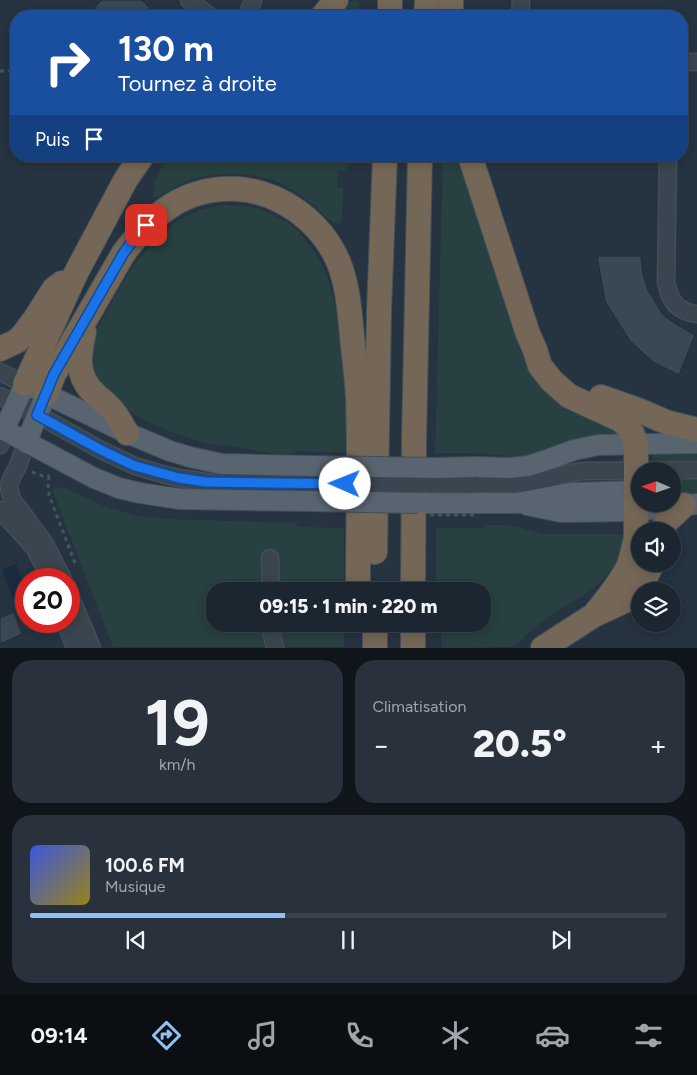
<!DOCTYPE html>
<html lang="fr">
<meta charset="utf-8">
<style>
:root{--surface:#1c2630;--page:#29323c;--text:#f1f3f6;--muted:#a0a5ab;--line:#3a434c;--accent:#90c0f6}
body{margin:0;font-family:Figtree,sans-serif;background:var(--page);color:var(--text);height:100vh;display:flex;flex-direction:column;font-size:19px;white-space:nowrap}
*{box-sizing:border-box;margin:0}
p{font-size:16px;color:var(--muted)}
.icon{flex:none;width:28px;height:28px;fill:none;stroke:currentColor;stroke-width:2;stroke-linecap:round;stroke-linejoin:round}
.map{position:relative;height:648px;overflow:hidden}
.panel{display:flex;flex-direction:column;gap:12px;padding:12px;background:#0f151a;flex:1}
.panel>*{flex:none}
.hud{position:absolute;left:10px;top:10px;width:678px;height:152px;border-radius:20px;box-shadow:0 2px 12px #0003,0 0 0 1px var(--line);background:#1a4fa0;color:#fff;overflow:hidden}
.needle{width:32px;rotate:272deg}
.fabs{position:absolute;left:631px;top:462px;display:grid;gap:10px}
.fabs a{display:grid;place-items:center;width:50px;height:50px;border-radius:50%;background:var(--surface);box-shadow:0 2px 12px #0003,0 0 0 1px var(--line);font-size:25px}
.speed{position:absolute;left:15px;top:568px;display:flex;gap:10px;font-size:25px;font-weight:700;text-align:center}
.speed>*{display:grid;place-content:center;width:65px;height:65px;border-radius:50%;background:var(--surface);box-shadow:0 2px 12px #0003,0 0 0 1px var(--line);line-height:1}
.speed .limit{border:8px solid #d22;background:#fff;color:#111}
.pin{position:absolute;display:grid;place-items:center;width:42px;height:42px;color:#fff;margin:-21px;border-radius:10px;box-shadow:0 2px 8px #0006}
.me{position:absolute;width:55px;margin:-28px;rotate:271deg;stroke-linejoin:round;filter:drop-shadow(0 0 4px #0008)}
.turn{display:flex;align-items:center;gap:18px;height:105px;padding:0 25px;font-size:22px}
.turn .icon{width:65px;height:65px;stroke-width:2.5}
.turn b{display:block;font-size:35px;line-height:42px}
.then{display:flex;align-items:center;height:48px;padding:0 25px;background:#0003;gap:10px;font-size:19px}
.big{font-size:38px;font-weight:800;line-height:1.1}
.panel .widget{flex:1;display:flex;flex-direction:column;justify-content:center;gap:8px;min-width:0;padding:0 18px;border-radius:20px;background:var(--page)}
.panel .dial{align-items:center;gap:0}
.dial b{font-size:65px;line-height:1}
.song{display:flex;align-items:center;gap:15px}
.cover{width:60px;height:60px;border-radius:8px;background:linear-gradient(135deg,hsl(230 70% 55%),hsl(50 70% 35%))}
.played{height:5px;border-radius:2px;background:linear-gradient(90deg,var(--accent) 40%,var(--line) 40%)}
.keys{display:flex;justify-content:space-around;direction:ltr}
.heat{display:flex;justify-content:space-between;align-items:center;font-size:28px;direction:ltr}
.panel .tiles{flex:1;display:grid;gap:12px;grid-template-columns:1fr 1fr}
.widget:last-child{grid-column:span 2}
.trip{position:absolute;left:206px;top:582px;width:285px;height:50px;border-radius:20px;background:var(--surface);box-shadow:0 2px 12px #0003,0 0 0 1px var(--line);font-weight:800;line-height:50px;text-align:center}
.dock{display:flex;height:80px;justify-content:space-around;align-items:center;background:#0b0f13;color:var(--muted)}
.dock .icon{width:35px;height:35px}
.dock .selected{color:var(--accent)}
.dock b{font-size:22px;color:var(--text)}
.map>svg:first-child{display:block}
</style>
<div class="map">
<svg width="697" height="648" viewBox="0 0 697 648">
<rect width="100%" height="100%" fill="#263340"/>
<!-- green -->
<path fill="#284041" d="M355,0L360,3L358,16H339L349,2Z
M170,156H358V159H348L347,171H338L337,187L343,188L342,219L340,224C329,223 319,209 309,202C302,197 295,191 287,187C258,170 209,170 179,185C171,189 164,194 156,198L153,196C155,178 159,171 170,156Z
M443,156H459L522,350L526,359L616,430L619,435L530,456L522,457L474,453H435Z
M224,205L253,207L270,213L288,223L299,232L316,254L323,267L329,282L338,315L347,377L345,453L298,451C284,458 256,451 241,447C229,445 218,446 207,443C183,437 144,423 125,408C113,399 103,387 92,376C92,368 90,349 91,342C93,335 103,318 107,311C132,263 165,211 224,205Z
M697,451V460L652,461V454L653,452Z
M672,478H697V496L673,497Z
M63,487L106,507L137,516L169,519L294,523L299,527L344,528V591H277L276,555L262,554L264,591H215V624H266L269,647H113L52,489Z
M484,525H504L518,527L544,534H624L622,549L614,567L599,584L586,594L560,609L534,628L514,647L442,648L440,624H482V591H441L440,587L436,588V528H484Z
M278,624H344V647H281Z"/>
<!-- water -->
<path fill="#192b3e" d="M16,564L26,592L23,594L24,597L17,600L16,597L12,598L2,569Z"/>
<!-- building -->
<path fill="#384855" stroke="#212c37" d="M102,0H142L157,16H102L94,8Z
M597,256H641L643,274L648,290L663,315L679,326L695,335L679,375L653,362L630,341L605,301Z
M14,612L22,634L0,644V618Z"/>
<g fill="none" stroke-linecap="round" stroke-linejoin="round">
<defs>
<path id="minor" d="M189,0L209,16
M247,16L253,0
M520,16L521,0
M681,62H697
M668,156L666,283C671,302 676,311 697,314
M0,372L25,384
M0,396L49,421L101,450L135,466L162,474L179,478L206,482L308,483
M0,428L4,430L0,445
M26,443C23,450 21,459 18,466C11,479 6,484 12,499L45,544L63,579
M474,484C492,484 511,486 529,483C547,480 565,473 583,471L697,470
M0,510L34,547L44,566L49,579
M270,558L271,591
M69,593L92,648
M65,621L75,648
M272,624V634L275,648"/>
<path id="major" d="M26,443L46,394
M474,467L509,468L528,466L544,461L574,450L598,445L697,443
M308,501L179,499L140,493L119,488L94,478L4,430L25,384L127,433L170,451L190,457L222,464L308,466
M418,503H517L570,493L636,491
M527,505L561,512L636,511L697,504"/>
<path id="highway" d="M323,16L336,0
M390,16V0
M426,16L427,0
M451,16V0
M470,156L528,334L535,350L540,366L552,381L569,396L621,420L628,427L633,435L636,444V538C633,548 632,560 627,569C618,586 606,600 594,615
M84,332C79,355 75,376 95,394C100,399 107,404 112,410C118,416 122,426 127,433
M0,349L17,341L23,335L35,319L54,289L62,283
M25,384L76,273L126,179L142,156
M46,394L54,374L123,254C152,214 185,186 238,189C281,192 321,222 338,261C349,287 350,318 353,346C355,363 357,381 358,398C360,463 358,527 358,591
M601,397L638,410L666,422L697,430
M662,531L667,521L684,505
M375,552L379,311L385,156
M413,591L414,440L420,156
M375,648V624
M413,648V624
M543,648L594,615L633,597L643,583L652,564"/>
</defs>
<!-- minor casing -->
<use href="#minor" stroke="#434e59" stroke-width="19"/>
<!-- major casing -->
<use href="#major" stroke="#434e59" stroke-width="22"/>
<!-- highway casing -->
<use href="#highway" stroke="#45505a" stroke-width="26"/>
<!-- path -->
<path stroke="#415858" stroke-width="3" stroke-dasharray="4 4" stroke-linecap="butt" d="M0,71H16
M32,472L43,476H50
M49,476L48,484L49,495L75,563"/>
<!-- minor -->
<use href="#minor" stroke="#3a454f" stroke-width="16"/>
<!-- major -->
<use href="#major" stroke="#58646f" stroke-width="20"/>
<!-- highway -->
<use href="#highway" stroke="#756757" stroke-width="24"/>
<defs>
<path id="minor-bridge" d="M308,483L474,484"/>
<path id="major-bridge" d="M308,466L439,468L474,467
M308,501L418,503"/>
</defs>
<!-- minor-bridge casing -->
<use href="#minor-bridge" stroke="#434e59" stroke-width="19" stroke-linecap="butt"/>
<!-- major-bridge casing -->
<use href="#major-bridge" stroke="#434e59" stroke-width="22" stroke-linecap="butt"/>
<!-- path-bridge -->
<path stroke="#415858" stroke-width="3" stroke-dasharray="4 4" stroke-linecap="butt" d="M430,515H474"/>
<!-- minor-bridge -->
<use href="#minor-bridge" stroke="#3a454f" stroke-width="16"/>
<!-- major-bridge -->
<use href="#major-bridge" stroke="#58646f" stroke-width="20"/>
</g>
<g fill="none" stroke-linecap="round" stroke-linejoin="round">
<defs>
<path id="route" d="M146,225L136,236L123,254L54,374L37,415L101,450L135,466L179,478L206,482L345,484"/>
</defs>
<!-- route casing -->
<use href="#route" stroke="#114b97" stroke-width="12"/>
<!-- route -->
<use href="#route" stroke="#1a73e8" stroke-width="9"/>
</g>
</svg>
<div class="fabs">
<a><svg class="needle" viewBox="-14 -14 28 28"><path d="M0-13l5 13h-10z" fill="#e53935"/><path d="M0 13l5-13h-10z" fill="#a0a5ab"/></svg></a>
<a><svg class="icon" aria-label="sound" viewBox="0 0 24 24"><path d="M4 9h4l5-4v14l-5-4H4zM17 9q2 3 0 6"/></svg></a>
<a><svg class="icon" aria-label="layers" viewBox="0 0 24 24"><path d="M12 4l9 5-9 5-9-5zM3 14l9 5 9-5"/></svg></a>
</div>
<div class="speed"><div class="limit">20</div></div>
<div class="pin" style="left:146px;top:225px;background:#d93025"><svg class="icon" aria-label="arrive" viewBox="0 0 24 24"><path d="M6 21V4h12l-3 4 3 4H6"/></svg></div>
<svg class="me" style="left:345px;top:484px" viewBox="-20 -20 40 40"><circle r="19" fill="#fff"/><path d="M0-13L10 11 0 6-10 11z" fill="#1a73e8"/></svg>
<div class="trip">09:15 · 1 min · 220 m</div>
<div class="hud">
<div class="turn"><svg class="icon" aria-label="right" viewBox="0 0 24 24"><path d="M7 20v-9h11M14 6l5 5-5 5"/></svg><div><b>130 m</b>Tournez à droite</div></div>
<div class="then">Puis<svg class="icon" aria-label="arrive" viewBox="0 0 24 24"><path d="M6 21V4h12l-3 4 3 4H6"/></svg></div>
</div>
</div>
<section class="panel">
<div class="tiles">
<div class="widget dial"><b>19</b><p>km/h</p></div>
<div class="widget"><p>Climatisation</p>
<div class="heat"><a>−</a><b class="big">20.5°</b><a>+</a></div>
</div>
<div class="widget">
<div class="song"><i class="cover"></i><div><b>100.6 FM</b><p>Musique</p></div></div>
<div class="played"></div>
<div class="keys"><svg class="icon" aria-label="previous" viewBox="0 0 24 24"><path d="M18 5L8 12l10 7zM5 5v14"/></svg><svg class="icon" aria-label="pause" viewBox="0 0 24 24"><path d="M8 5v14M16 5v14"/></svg><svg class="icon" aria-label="next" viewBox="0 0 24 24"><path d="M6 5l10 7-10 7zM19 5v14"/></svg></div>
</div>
</div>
</section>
<nav class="dock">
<b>09:14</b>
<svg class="icon selected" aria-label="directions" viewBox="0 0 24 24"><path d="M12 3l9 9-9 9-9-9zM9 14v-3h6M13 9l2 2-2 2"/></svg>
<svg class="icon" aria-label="music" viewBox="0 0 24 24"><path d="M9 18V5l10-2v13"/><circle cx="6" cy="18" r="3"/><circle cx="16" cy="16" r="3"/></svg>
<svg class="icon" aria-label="phone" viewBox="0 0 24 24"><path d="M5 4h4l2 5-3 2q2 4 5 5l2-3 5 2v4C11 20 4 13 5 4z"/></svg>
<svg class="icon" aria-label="climate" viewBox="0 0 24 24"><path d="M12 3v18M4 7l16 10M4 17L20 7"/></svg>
<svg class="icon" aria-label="car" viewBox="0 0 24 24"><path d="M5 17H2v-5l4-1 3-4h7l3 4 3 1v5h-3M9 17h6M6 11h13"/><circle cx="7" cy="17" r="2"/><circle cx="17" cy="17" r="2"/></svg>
<svg class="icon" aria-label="filters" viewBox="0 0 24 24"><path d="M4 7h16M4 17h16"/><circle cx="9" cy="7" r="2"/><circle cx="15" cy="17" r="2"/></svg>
</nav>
